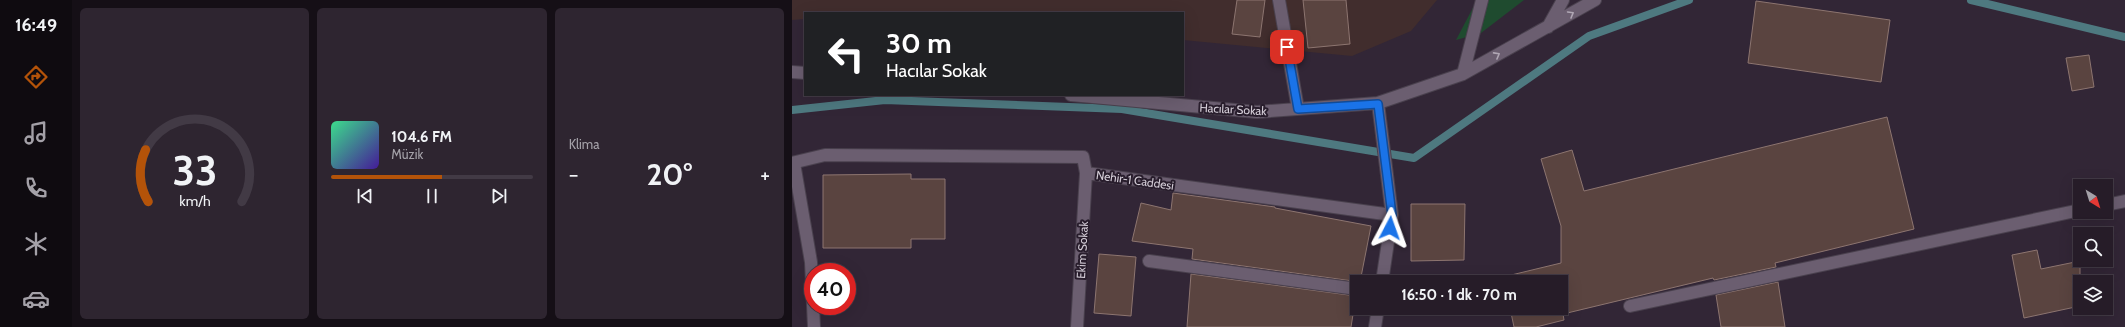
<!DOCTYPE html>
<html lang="tr">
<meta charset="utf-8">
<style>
:root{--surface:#261c28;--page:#2e2530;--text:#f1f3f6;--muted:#a4a1a8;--line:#423a45;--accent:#b45309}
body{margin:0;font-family:Cabin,sans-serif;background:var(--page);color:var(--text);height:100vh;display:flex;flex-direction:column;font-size:15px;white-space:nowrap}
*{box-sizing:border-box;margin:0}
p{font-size:13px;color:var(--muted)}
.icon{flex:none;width:22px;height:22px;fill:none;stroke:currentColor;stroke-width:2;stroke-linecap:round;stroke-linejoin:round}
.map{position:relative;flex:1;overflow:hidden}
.side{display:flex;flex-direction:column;gap:8px;padding:8px;background:#150f16;width:720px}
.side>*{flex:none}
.hud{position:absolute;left:12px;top:12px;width:380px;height:84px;border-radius:0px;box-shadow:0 4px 16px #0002,0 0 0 1px var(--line);background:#202124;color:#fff;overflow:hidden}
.needle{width:26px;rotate:142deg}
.buttons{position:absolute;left:1281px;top:179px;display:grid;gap:8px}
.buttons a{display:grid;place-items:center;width:40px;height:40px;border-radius:0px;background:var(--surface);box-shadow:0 4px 16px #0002,0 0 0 1px var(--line);font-size:20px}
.speed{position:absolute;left:12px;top:263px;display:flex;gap:8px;font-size:20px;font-weight:700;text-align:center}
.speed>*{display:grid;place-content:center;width:52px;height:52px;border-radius:50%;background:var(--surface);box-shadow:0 4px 16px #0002,0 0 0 1px var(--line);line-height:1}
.speed .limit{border:6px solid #d22;background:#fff;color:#111}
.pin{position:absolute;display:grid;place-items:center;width:34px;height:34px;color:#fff;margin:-17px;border-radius:8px;box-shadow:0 2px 6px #0006}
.me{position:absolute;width:44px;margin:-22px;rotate:4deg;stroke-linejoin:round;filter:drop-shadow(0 0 3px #0008)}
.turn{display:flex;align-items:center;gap:14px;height:84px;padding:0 16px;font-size:18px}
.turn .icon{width:52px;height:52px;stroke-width:2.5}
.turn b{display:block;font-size:28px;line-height:34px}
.big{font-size:30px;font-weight:800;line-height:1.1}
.side .widget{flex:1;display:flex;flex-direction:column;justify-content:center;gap:6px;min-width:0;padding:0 14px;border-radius:6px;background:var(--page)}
.side .dial{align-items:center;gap:0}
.dial svg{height:104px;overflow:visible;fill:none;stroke:var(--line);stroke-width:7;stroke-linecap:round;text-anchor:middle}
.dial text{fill:var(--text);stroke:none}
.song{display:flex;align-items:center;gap:12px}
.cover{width:48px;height:48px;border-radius:6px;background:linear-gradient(135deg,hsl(150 70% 55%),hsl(260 70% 35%))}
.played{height:4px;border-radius:2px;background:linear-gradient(90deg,var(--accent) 55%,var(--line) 55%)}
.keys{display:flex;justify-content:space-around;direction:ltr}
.heat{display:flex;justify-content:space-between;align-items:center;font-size:22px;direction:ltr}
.side .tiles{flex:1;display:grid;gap:8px;grid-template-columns:repeat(3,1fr)}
.trip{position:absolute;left:558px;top:275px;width:218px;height:40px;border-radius:0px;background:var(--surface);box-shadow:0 4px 16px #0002,0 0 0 1px var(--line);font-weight:800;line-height:40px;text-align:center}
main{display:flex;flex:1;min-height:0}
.menu{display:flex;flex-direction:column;width:72px;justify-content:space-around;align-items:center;background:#0f0b10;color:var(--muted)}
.menu .icon{width:28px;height:28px}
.menu .selected{color:var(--accent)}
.menu b{font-size:18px;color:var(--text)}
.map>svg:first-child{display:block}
</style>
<main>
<nav class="menu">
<b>16:49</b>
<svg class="icon selected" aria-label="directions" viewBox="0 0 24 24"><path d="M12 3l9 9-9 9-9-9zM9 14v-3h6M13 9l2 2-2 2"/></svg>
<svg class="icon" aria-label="music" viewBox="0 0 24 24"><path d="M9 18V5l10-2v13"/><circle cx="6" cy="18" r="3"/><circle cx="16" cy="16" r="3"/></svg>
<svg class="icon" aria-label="phone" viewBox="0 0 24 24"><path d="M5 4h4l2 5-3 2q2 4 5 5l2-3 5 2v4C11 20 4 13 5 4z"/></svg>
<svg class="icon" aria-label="climate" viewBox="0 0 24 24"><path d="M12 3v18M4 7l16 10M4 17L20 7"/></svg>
<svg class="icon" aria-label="car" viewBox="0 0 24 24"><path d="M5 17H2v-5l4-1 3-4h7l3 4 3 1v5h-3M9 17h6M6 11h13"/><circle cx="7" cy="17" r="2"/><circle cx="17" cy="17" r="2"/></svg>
</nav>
<section class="side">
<div class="tiles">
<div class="widget dial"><svg viewBox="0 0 100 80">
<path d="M14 69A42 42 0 1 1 86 69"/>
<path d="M14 69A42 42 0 0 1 12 29" stroke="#b45309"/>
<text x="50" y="56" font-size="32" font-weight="700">33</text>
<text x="50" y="72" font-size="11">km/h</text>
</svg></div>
<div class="widget">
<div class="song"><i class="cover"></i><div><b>104.6 FM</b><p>Müzik</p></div></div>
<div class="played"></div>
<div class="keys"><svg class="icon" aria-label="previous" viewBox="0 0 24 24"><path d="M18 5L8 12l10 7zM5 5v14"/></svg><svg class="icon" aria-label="pause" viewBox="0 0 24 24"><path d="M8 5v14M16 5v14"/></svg><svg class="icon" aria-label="next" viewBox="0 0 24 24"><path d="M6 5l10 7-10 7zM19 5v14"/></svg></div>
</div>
<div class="widget"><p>Klima</p>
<div class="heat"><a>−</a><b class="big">20°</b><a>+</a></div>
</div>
</div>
</section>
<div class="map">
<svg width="1333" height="327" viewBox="0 0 1333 327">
<rect width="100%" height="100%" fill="#322636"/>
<!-- commercial -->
<path fill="#412d2d" d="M0,0H645L619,31L560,56L391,40V13H13V19L0,20Z"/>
<!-- green -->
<path fill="#1f4b2f" d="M685,0H732L689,33L664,40Z"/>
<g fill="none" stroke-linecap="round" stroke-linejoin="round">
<!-- stream -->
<path stroke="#4e7980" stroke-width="8" d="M1179,0L1333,37
M0,110L93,100L330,109L622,158L797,36L897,0"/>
</g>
<!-- building -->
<path fill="#5a4440" stroke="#8d7570" d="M445,0H473L468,37L440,34Z
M511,0H554L558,44L516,48Z
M964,1L1098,20L1089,82L956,63Z
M1297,55L1302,87L1280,91L1274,58Z
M1095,117L1122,229L983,263L984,267L922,280L921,278L771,314L772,320L744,327H722L718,308H769V282H712L711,277L769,263V226L749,159L780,150L792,191Z
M119,174V179H153V239H119V248H31V175Z
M381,193L483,207V208L579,226L568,282L400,259L401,249L340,241L349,203L379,210Z
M619,204H673L672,260L619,261Z
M1245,250L1249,269L1288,261V306L1232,318L1220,255Z
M307,254L344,257L339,316L302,313Z
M399,274L564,296L559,327H395Z
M986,282L993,327H929L924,295Z"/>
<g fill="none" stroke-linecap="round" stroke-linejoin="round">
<defs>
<path id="minor" d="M487,0L506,109
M756,27L771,0
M0,72L13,73
M671,74L690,0
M279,95L465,112L586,103L671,74L803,0
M586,103L600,215L590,282
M0,163L33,155L291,157L294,173L600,215
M2,163L19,262L22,327
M1314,205L1333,201
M357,261L565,289
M838,306L1288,210
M285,327L294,173
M583,327L586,308"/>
</defs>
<!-- minor casing -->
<use href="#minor" stroke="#4a414e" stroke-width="14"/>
<!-- minor -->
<use href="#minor" stroke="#6b5e70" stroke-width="12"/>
</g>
<!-- one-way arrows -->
<defs><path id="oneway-chevron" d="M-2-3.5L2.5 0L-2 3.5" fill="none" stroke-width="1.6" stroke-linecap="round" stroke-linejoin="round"/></defs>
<g stroke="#b0a7b4">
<use href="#oneway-chevron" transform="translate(779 14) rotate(-30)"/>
<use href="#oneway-chevron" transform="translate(705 55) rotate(-29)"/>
</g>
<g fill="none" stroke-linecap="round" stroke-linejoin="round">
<defs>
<path id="route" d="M495,47L506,109L586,104L600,215L598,228"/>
</defs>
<!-- route casing -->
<use href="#route" stroke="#114b97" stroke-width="10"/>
<!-- route -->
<use href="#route" stroke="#1a73e8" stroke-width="7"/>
</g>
<g text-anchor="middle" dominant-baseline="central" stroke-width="4" stroke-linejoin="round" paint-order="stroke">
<!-- street labels -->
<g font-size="12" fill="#d5ced8" stroke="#281d2c">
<text transform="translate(441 109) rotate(3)">Hacılar Sokak</text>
<text transform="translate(343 180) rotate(8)">Nehir-1 Caddesi</text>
<text transform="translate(290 250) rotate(-87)">Ekim Sokak</text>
</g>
</g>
</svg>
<div class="buttons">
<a><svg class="needle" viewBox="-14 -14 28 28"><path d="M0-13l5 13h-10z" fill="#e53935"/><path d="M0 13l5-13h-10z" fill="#a4a1a8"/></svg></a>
<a><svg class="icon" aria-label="search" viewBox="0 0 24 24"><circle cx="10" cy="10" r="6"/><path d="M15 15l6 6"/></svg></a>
<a><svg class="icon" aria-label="layers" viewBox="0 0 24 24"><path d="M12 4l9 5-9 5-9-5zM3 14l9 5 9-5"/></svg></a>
</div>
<div class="speed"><div class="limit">40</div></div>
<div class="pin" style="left:495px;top:47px;background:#d93025"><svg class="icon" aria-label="arrive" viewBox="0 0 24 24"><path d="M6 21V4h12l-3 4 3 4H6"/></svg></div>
<svg class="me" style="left:598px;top:228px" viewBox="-20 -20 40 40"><path d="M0-17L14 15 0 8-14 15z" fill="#1a73e8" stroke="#fff" stroke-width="4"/></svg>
<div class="trip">16:50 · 1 dk · 70 m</div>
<div class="hud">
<div class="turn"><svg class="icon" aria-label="left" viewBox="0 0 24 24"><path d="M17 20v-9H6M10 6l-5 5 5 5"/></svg><div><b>30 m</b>Hacılar Sokak</div></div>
</div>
</div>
</main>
